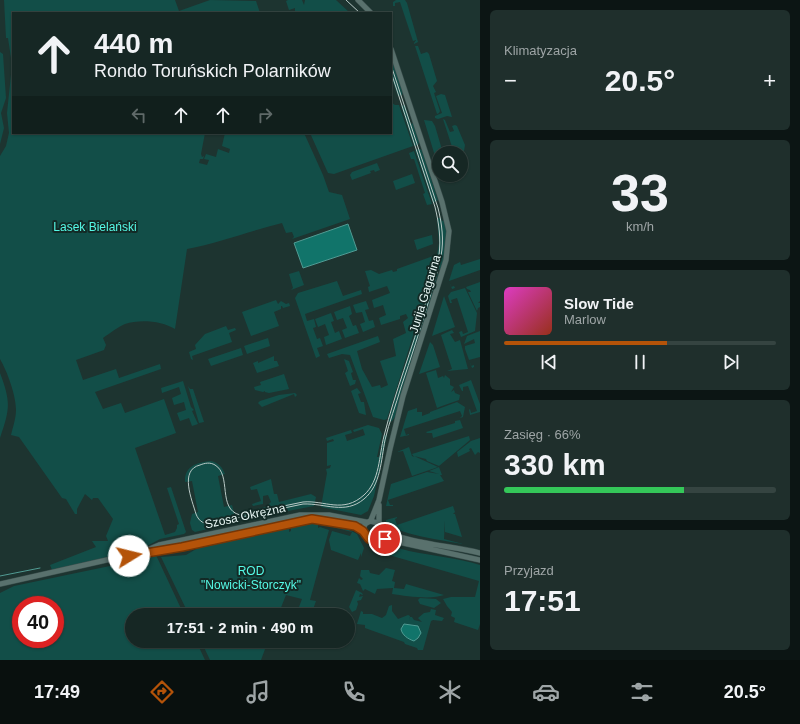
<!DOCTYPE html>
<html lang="pl">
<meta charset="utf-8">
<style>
:root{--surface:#162724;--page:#1f2f2c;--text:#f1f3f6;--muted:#9ea5a6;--line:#354441;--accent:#b45309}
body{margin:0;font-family:Arial,sans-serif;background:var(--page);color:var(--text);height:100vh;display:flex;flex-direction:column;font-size:15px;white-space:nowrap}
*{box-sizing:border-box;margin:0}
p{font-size:13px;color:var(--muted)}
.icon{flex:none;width:22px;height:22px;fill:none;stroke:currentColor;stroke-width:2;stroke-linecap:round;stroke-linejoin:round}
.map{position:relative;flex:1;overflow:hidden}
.panel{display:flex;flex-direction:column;gap:10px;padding:10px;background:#0c1514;width:320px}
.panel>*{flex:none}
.hud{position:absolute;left:12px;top:12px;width:380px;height:122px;border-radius:0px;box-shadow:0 1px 3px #0004,0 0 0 1px var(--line);background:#162724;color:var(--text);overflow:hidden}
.tools{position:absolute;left:432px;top:146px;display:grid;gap:8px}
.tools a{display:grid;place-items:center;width:36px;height:36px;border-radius:50%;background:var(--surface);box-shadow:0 1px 3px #0004,0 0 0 1px var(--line);font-size:20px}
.speed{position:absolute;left:12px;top:596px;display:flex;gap:8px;font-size:20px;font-weight:700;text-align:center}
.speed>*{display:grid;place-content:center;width:52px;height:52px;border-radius:50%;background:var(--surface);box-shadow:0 1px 3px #0004,0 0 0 1px var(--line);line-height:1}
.speed .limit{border:6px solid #d22;background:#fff;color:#111}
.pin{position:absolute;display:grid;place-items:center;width:34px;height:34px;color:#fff;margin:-17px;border:2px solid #fff;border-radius:50%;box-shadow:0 1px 4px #0007}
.me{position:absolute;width:44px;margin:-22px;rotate:81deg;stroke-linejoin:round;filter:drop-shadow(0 0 3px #0008)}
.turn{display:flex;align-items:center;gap:14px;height:84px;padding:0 16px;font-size:18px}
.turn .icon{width:52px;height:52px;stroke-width:2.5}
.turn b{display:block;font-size:28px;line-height:34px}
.lanes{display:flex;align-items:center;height:38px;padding:0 16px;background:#0003;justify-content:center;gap:20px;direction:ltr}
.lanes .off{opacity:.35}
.big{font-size:30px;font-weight:700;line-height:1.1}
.panel .card{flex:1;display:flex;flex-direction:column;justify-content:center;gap:6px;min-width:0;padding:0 14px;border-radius:6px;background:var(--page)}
.panel .dial{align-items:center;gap:0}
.dial b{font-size:52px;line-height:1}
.song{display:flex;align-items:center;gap:12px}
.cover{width:48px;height:48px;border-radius:6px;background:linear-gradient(135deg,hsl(310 70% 55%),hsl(10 70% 35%))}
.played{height:4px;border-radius:2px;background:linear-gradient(90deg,var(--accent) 60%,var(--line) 60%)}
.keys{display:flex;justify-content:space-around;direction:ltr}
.heat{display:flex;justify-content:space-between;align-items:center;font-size:22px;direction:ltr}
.charge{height:6px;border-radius:3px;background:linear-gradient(90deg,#34c759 66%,var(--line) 0)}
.trip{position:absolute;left:125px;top:608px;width:230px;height:40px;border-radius:20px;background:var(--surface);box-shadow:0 1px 3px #0004,0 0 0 1px var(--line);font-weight:700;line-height:40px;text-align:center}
.dock{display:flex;height:64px;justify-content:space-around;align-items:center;background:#09100e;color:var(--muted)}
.dock .icon{width:28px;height:28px}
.dock .on{color:var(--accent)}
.dock b{font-size:18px;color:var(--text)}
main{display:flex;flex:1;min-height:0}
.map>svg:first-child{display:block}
</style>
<main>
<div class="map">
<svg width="480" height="660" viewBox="0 0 480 660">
<rect width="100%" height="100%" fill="#1d3430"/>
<!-- green -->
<path fill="#124e48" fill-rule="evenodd" d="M4,0H175L179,11L210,0L256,1L260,13H13V133H205L201,154L202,157L204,156L203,159H200L199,163L207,165L209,160L204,159L206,154L216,157L218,149L229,153L230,149L222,146L225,133H304L323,175L329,192L342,195L350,219L292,239L294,237L292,232L286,233L282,223C250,231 219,243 187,249L175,329C162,321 140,319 125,324C118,327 110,333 103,338L106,345L104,350L76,360L83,380L116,369L119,378L160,364L161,369L95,392L103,409L121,403L125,413L164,399L176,433L135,448L165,535L175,532L177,528V525L179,524L167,488L171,487L186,532L184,534L160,539L147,546L142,544L139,545L136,551L52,570L50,565L96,547L92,541H108L106,536L113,519L98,498H93L92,500L85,494L77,509V514H75L66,499L62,498L19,437L11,435C13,427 16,418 16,410C16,395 7,371 0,359V156L6,146L9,133L7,113L12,65L8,38H6Z
M288,0H302L304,5L305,0H336L350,13H295V8L289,10L286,1Z
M396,0H405L407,3L418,42L414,44V43L416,40L413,41L400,2L395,3V6H393V2Z
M415,46H418L421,54L427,52L429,54L437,81L433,86L436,92L434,93L440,111L439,113L437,114Z
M0,52L3,54L6,98L1,113L4,128L0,144Z
M391,55L403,92L402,95L398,96L391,76Z
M441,94L445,95L452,117L447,116L438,119L435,118V116L442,113L436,96Z
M391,102L395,105H399L413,146L334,174L328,173L310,133H391Z
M405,105L411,124L413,123L419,141L418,145L414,146L401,106Z
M443,119L445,120L450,132L454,131L452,126L455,125L457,126L465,145L464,151L454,153Z
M424,120L432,121L435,126L443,153H439V155L435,156Z
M419,149L422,150L438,200L433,203L415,150Z
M414,151L432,204L427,205L423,194L425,193L414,159H411L409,153Z
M377,163L380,170L375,172L374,170L370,171L371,173L352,180L350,175L352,172Z
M412,174L415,183L396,190L393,181Z
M437,218H441L442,221L445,220C448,238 446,253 441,270L435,268L439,243Z
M432,235L433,244L417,250L414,240Z
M436,255L432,275L387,419L384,420L373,417L350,355L342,354L329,358L327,354L378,336L380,342L357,351L362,369L372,387L380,385L381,388L388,385L380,361L396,356L393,339L406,333L403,322L408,318L406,314L400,316V319L381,325L379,318L386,315L383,305L374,308L372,300L390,293L387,286L369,292L368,287L370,286L365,271L371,270L379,274L392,270L393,272L397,271V269Z
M480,259V270L449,281L451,287L454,286L455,288L452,289L449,281L454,265L460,262L461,265Z
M299,271L304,285L291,290L293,288L289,274Z
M434,273L438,274L432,293L434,294L422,332L416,329Z
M337,281L343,296L361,290L362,294L305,314L307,321L314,319L316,327L313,328L317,339L320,338L323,346L317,348L320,356L316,358L295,298L298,293Z
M480,282V301L478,303H480V307L478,308L477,311L468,292H471L470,290L467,289L466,287Z
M465,288L477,313L475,331L461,337L459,332L462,331L463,334L468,332L457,298L451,300L452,303H450L448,296L451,292Z
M444,296L455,327L432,336Z
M276,300L278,304L281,301L286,304L289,303L290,306L283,308L282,306H281V309L274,312L279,326L251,336L242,312Z
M366,301L369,309L365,310L369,321L373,320L375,327L363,332L360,324L365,322L362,312L356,313L353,305Z
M350,306L352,314L349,316L353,326L356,325L359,333L345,338L342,330L347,328L343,318L337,320L334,312Z
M331,313L334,321L331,322L335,333L339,331L342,339L326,345L324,337L329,335L325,324L318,327L315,319Z
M226,326L228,330L235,328L236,330L229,333L232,342L192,356L193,360L191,359L189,352L196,349L195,345L205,334Z
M452,330L454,333L450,334L455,342L460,340L468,369L447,371L452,369L441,335Z
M480,331V357L469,360L471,366L474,365V367L472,368L465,349V346L475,343L474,339L464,344L467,336Z
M415,333L421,334L395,417L392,421L388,422Z
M268,338L270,346L247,354L244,346Z
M430,342L433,345L440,367L419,374Z
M241,348L243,355L211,366L208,359Z
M274,356V361H277L279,366L257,373L253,363L258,361V363Z
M344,359L349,361L353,372L351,373L353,380H356L355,384L350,386L345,373L348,371Z
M436,370L438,378L443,376L444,378L445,375L450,379V385L454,387L451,392L454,390L455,393L460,395L459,400L442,406L445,398L442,406L437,408L426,373Z
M0,373C11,402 10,409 0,438Z
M284,374L289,389L269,393L265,392V391L263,392L255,390L254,387L261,385L260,382Z
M471,380L480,404V412L470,415L469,410L470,409L471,413L477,411L468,386L463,387V391H462L459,385Z
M183,381L191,407L194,410L192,411L198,424L192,426L189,418L180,421L177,413L186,410L184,402L174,405L172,398L181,394L179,387L162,393L161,388Z
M188,386L190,389H193L204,422L199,423Z
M357,388L361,393L358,394L361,402H364L366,415L359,413L351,391Z
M295,393L297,395L295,397L294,394L262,407L258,403L260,401L279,395Z
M457,402L465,407L463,417L460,418L462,416L460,411L404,429L406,435L409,434V435L400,437L408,411L417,408V412H422V416L430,413V412Z
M460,420L463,428L433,438L432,433H427L426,432L455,423V421Z
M368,425L379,428L382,434L377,457H379L384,435H387L374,496L368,511L361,515L321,507L327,473L326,469L330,468L331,465L327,466V443L334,441L333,439L327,441L326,438L351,430L352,433L345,435L347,441L365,435L363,429L354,432L353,430Z
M469,436L470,440L439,466L427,461L426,459L414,456L438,467L412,476L403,451L397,452L409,447L412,456L414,457L412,454Z
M480,438V453L478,452L475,455L471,448L469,449L470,451L458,457L457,452L471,441Z
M211,461C219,463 222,467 225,474L218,476L224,507L232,505L236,520L233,523L195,532L192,530L190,523L192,514L198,512L192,481L185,482C184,466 198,462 211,461Z
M439,467L442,475H440L444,481L388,500L390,505H393V506H386L391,484L427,472L439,474L429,471Z
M271,479L274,494H277L279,502L311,494L316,497L314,506L288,511L287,509L282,510V513L242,521L239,513L266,507L271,502L268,495L263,496V504L253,506L252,504L261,501L257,489L251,490L250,487Z
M453,506L455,512L453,514H455L462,537L445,532V520L444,539L463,544C448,541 393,534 386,522V520L397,517V518L395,519L397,525Z
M307,524H318V528L320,527L329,530L310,600L316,601L311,615H296L302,599L286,595L278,615H189L161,557L186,555L198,548L289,528V532L291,531V528Z
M321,524L349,530L357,534L364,548L361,557V553L358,560L331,550L329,540L332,531L350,536L352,532Z
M379,545C390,544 399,549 409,551C433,556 457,558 480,565V624L478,630L454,622L455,618L451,616L452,612L447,606L443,599L451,597H475L479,581L375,551Z
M155,554L156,555L184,615H132V641H196L205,660H0V593L14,586L129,562L133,559ZM21,605H55V639H21Z
M386,568L395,570L392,581L395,582L394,588L404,589L406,584L444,595C431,600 406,596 392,594L393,588L377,589L375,594L365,589L363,591L360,584L357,583L359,578L361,580L363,579L360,576L361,570H369L370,573L379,575Z
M356,590L362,593L363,595L360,594L359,597L363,596L361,600L357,601L358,604L356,610L352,612L349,607Z
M420,598L436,599L441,603L434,608L420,604L418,600Z
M392,605V611L398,619L408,615L410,616L409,621L410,617H412L414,620L422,622L418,618L424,613L430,612L431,609L436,610L435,615L444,618L442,621L433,620L431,621L423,650H418L417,648L405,644L404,642L365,628V625L357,624L361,611L363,612V614H372L382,618L386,615L389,606Z
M201,641H268L261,660H210Z"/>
<!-- water -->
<path fill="#11746a" stroke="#519b93" d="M348,224L357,250L303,268L294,243Z
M404,624L418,626L421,633L418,638L414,641C408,639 402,635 401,629Z"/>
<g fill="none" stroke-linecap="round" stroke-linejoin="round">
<!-- stream -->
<path stroke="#519b93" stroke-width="1" d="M0,576L40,568"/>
<defs>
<path id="minor" d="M358,0L371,13
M379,505V524
M371,520L379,500L390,449L403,396L446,260L449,231L442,202L391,49
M382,529C403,543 453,546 480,553
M376,539L381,536L383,531L378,523L370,521L365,524L363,530L369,539H385L480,560
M142,552L159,545L300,515H329L366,522
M0,584L111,559L182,547L308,520C321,518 353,523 363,531"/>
</defs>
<!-- minor casing -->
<use href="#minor" stroke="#3b4f4d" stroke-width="6"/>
<!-- minor -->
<use href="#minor" stroke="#59716d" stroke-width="5"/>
<!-- tram -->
<path stroke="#b9c9c6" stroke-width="1" d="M346,0L360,13
M391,65L438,208C442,224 444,240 441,256C438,271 433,286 429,300C420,330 411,358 401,387C396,405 389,422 385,440C381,460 381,485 364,499C345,515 325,503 303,504L213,523C205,525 199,522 196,514C192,500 179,470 200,465C205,463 210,462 215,465C232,475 217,509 240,515L303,502C325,500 343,514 364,495C380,481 379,455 384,436C395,392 412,349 425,305C430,288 436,272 439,255C441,239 439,223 435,207L391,72"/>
</g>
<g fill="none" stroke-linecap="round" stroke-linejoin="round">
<defs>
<path id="route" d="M129,556L182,547L312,519L355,526L363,531L369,539H385"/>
</defs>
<!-- route casing -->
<use href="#route" stroke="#753606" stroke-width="10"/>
<!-- route -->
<use href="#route" stroke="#b45309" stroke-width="7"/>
</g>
<g text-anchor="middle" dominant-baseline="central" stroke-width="4" stroke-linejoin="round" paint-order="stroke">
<!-- park labels -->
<g font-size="12" fill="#55f9e6" stroke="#132a26">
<text x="95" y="227">Lasek Bielański</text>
<text x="251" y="571">ROD<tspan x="251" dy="14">"Nowicki-Storczyk"</tspan></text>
</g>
<!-- street labels -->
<g font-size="12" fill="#e7f5f3" stroke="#132a26">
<text transform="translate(425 294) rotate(-73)">Jurija Gagarina</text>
<text transform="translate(245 516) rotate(-12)">Szosa Okrężna</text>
</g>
</g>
</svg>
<div class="tools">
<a><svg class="icon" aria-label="search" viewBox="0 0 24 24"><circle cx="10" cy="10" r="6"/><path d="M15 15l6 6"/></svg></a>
</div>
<div class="speed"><div class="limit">40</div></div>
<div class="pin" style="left:385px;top:539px;background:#d93025"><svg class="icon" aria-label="arrive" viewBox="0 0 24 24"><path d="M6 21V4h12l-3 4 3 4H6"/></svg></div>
<svg class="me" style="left:129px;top:556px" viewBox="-20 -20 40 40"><circle r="19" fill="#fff"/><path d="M0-13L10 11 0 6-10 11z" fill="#b45309"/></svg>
<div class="trip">17:51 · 2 min · 490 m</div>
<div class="hud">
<div class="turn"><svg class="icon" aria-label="ahead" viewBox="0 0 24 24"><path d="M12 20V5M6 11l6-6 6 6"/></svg><div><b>440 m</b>Rondo Toruńskich Polarników</div></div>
<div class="lanes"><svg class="icon off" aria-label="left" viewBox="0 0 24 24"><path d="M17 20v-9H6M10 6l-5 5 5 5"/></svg><svg class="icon" aria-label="ahead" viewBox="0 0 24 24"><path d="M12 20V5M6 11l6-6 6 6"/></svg><svg class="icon" aria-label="ahead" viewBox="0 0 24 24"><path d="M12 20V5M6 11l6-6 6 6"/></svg><svg class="icon off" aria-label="right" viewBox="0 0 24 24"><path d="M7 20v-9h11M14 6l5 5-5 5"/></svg></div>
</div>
</div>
<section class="panel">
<div class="card"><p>Klimatyzacja</p>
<div class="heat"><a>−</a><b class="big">20.5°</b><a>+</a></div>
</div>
<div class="card dial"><b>33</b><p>km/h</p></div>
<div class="card">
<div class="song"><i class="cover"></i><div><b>Slow Tide</b><p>Marlow</p></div></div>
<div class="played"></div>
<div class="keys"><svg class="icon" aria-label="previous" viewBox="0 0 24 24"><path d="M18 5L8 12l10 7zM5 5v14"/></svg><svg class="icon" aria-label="pause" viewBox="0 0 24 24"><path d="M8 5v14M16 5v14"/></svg><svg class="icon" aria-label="next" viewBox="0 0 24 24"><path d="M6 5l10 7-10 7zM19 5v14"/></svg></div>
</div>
<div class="card"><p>Zasięg · 66%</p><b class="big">330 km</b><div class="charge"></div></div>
<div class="card"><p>Przyjazd</p><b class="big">17:51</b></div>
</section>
</main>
<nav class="dock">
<b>17:49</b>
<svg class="icon on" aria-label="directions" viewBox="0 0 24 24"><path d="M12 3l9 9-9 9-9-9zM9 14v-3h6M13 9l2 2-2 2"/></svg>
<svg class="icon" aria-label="music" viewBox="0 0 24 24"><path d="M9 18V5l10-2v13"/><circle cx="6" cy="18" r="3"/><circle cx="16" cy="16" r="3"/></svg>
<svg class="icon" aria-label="phone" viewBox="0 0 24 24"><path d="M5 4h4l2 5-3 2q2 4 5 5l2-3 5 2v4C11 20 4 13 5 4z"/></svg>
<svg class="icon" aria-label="climate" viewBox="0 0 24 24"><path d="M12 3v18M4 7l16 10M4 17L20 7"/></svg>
<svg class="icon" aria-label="car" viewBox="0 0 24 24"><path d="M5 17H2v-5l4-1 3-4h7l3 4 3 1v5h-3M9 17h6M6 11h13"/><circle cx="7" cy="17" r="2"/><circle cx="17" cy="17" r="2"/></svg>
<svg class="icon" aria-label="filters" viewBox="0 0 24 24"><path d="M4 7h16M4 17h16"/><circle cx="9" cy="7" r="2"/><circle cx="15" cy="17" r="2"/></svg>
<b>20.5°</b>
</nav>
